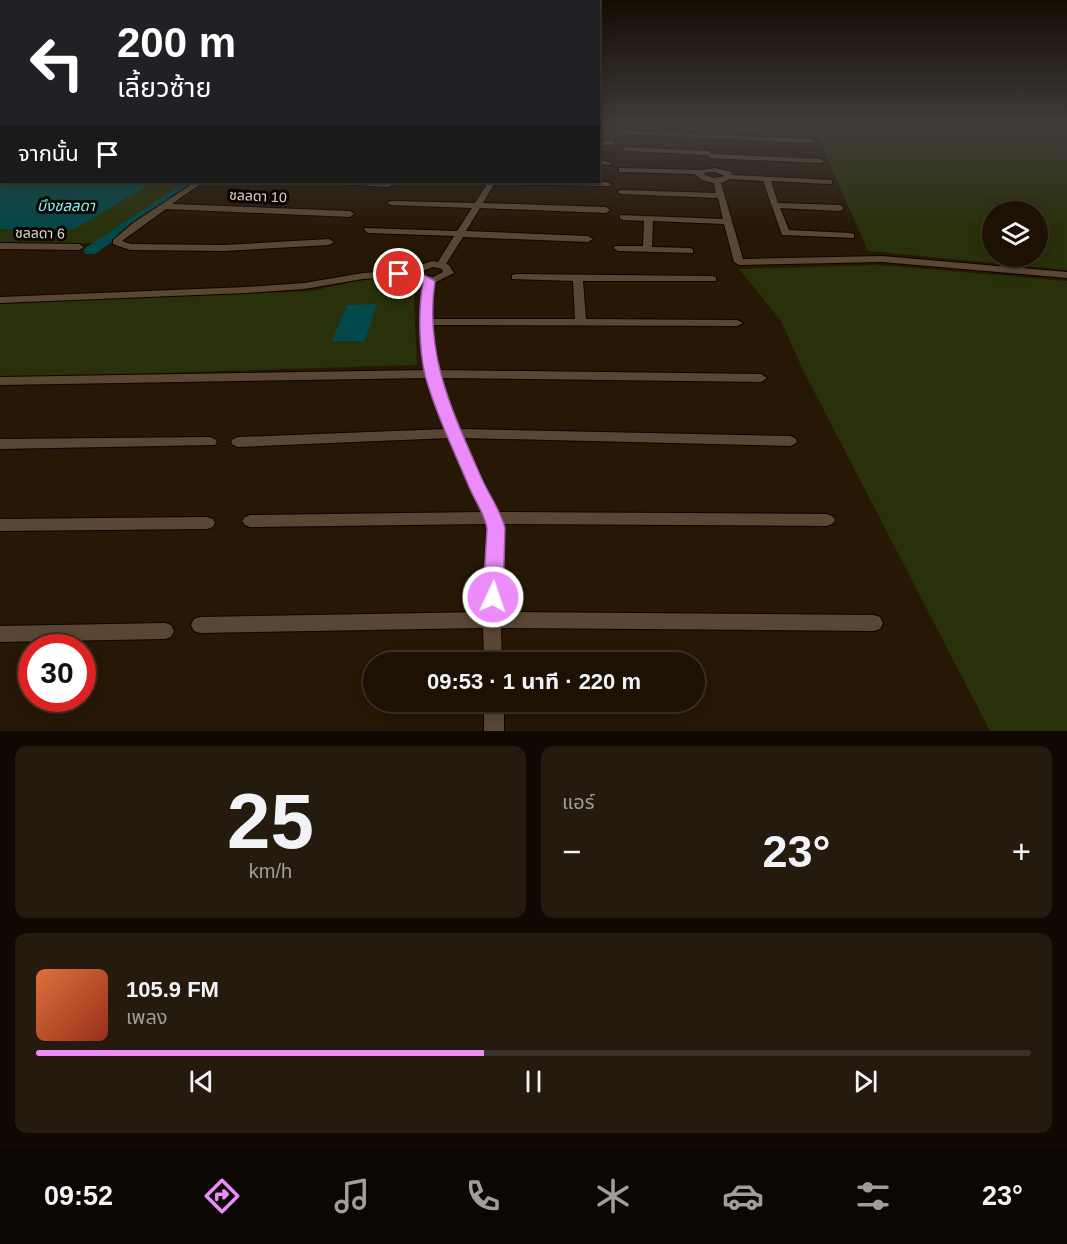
<!DOCTYPE html>
<html lang="th">
<meta charset="utf-8">
<style>
:root{--surface:#1d1104;--page:#251a0e;--text:#f1f3f6;--muted:#a09d9a;--line:#3b3126;--accent:#ec8cfb}
body{margin:0;font-family:Helvetica,"Noto Sans Thai",sans-serif;background:var(--page);color:var(--text);height:100vh;display:flex;flex-direction:column;font-size:22px;white-space:nowrap}
*{box-sizing:border-box;margin:0}
p{font-size:20px;color:var(--muted)}
.icon{flex:none;width:33px;height:33px;fill:none;stroke:currentColor;stroke-width:2;stroke-linecap:round;stroke-linejoin:round}
.map{position:relative;height:731px;overflow:hidden}
.sheet{display:flex;flex-direction:column;gap:15px;padding:15px;background:#100902;flex:1}
.sheet>*{flex:none}
.banner{position:absolute;left:0px;top:0px;width:600px;height:183px;box-shadow:0 3px 15px #0003,0 0 0 2px var(--line);background:#202124;color:#fff;overflow:hidden}
.fabs{position:absolute;left:982px;top:201px;display:grid;gap:12px}
.fabs a{display:grid;place-items:center;width:66px;height:66px;border-radius:50%;background:var(--surface);box-shadow:0 3px 15px #0003,0 0 0 2px var(--line);font-size:30px}
.speed{position:absolute;left:18px;top:634px;display:flex;gap:12px;font-size:30px;font-weight:700;text-align:center}
.speed>*{display:grid;place-content:center;width:78px;height:78px;border-radius:50%;background:var(--surface);box-shadow:0 3px 15px #0003,0 0 0 2px var(--line);line-height:1}
.speed .limit{border:9px solid #d22;background:#fff;color:#111}
.pin{position:absolute;display:grid;place-items:center;width:51px;height:51px;color:#fff;margin:-26px;border:3px solid #fff;border-radius:50%;box-shadow:0 2px 6px #0007}
.me{position:absolute;width:66px;margin:-33px;rotate:3deg;stroke-linejoin:round;filter:drop-shadow(0 0 4px #0008)}
.turn{display:flex;align-items:center;gap:21px;height:126px;padding:0 18px;font-size:27px}
.turn .icon{width:78px;height:78px;stroke-width:2.5}
.turn b{display:block;font-size:42px;line-height:51px}
.then{display:flex;align-items:center;height:57px;padding:0 18px;background:#0003;gap:12px;font-size:22px}
.big{font-size:45px;font-weight:700;line-height:1.1}
.sheet .card{flex:1;display:flex;flex-direction:column;justify-content:center;gap:9px;min-width:0;padding:0 21px;border-radius:12px;background:var(--page)}
.sheet .dial{align-items:center;gap:0}
.dial b{font-size:78px;line-height:1}
.song{display:flex;align-items:center;gap:18px}
.cover{width:72px;height:72px;border-radius:9px;background:linear-gradient(135deg,hsl(20 70% 55%),hsl(10 70% 35%))}
.played{height:6px;border-radius:3px;background:linear-gradient(90deg,var(--accent) 45%,var(--line) 45%)}
.keys{display:flex;justify-content:space-around;direction:ltr}
.heat{display:flex;justify-content:space-between;align-items:center;font-size:33px;direction:ltr}
.sheet .tiles{flex:1;display:grid;gap:15px;grid-template-columns:1fr 1fr}
.card:last-child{grid-column:span 2}
.trip{position:absolute;left:363px;top:652px;width:342px;height:60px;border-radius:30px;background:var(--surface);box-shadow:0 3px 15px #0003,0 0 0 2px var(--line);font-weight:700;line-height:60px;text-align:center}
.menu{display:flex;height:96px;justify-content:space-around;align-items:center;background:#0c0702;color:var(--muted)}
.menu .icon{width:42px;height:42px}
.menu .on{color:var(--accent)}
.menu b{font-size:27px;color:var(--text)}
.map>svg:first-child{display:block}
</style>
<div class="map">
<svg width="1067" height="731" viewBox="0 0 1067 731">
<rect width="100%" height="100%" fill="#271705"/>
<!-- green -->
<path fill="#283109" fill-rule="evenodd" d="M0,126L2,182H191L108,243H0Z
M813,126H1067V270L868,251ZM993,212H1038V256H993Z
M880,265L1067,281V731H990L803,370L781,321L739,269Z
M405,274L417,280L414,298L417,365L0,378V303L311,291L357,281Z"/>
<!-- water -->
<path fill="#03484a" d="M0,131L2,182H153L75,229H0Z
M377,304L365,341H332L347,305Z"/>
<g fill="none" stroke-linecap="round" stroke-linejoin="round">
<!-- canal -->
<path fill="#03484a" fill-rule="evenodd" d="M185,182H196L95,254H85L84,251L85,248Z"/>
<defs>
<path id="street" d="M627,131L811,139L814,141L811,143L625,134L624,133Z
M598,141H612L615,143L612,145H598Z
M623,147L709,151L712,154L820,159L824,161L820,163L710,158L707,155L626,151H623Z
M598,160L613,163L609,165L598,164Z
M619,168L700,170L716,168L731,172L732,175L832,180V184H829L771,181L778,203L840,205L844,208L840,211L780,208L789,230L851,233L854,234V238L782,235L763,181L730,179L721,183L743,259L882,256L1067,272V278L882,262L739,265L734,262L724,224L653,221L652,247L690,248L693,249V253L618,251L613,248L615,246H643L644,221L623,220L620,219V215L723,219L718,198L621,194L617,192L621,190L716,193L714,183L702,180L694,174L622,172H619ZM707,172H715L725,176L713,178L703,174Z
M195,182H203L172,204L350,211L354,214L350,217L166,209L122,241L131,244L224,245L329,239L334,242L329,245L224,251L130,250L113,244V240L133,223Z
M337,182C350,181 381,179 392,185L388,187L341,184Z
M482,182H607L611,184L610,186L494,184L483,203L606,207L610,210L606,213L480,208L466,231L588,236L593,239L588,242L463,237L446,264L449,265L454,273L434,283L432,319H575L573,281L512,279V275L516,274L712,276L716,277V281H583L586,319L737,320L743,323L737,326L432,325L439,370L761,374L767,378L761,382L441,378L459,429L790,436L795,438L797,441L795,444L790,446L463,438L498,512L827,514L832,516L835,520L832,524L827,526L503,524L501,612L874,615L880,617L883,623L880,629L874,631L501,628L502,663H484L483,628L200,633L194,631L191,625L194,619L200,617L484,612L487,524L250,527L245,525L242,521L245,517L250,515L483,512L450,438L238,447L233,445L231,442L233,439L238,437L446,429L429,378L0,385V377L427,370L420,322L424,281L412,279L411,276L363,279L304,289L246,293L0,303V297L246,287L304,283L363,273L412,270L414,267L432,261L438,262L454,236L368,233L364,230L365,228L457,231L472,208L391,205L387,203L391,201L475,203L487,184ZM433,267L442,269L443,272L433,277L421,275L422,271Z
M0,243L79,244L84,247L79,250L0,249Z
M210,437L215,439L217,442L215,445L0,449V439Z
M207,517L213,519L215,523L213,527L207,529L0,531V519Z
M165,623L171,625L174,631L171,637L165,639L0,642V626Z
M484,702H504V731H484Z"/>
</defs>
<!-- street casing -->
<use href="#street" stroke="#0f0300" stroke-width="2"/>
<!-- street -->
<use href="#street" fill="#594733" fill-rule="evenodd"/>
</g>
<!-- sky -->
<linearGradient id="sky" x2="0" y2="1"><stop stop-color="#150d03"/><stop offset="0.55" stop-color="#413c3b"/><stop offset="1" stop-color="#413c3b" stop-opacity="0"/></linearGradient>
<rect width="1067" height="229" fill="url(#sky)"/>
<!-- route -->
<path fill="#ec8cfb" stroke="#995ba3" stroke-width="1.5" d="M415,270L435,281C424,355 453,413 482,479C489,495 501,511 505,528L503,597L500,603L493,605L486,603L483,597L487,528C484,512 473,498 467,482C452,447 435,411 425,375C419,348 418,310 423,283L416,281L412,277H399L394,274L399,271Z"/>
<g text-anchor="middle" dominant-baseline="central" stroke-width="6" stroke-linejoin="round" paint-order="stroke">
<!-- far-street labels -->
<g font-size="14" fill="#e3d8cd" stroke="#0b0501">
<text transform="translate(258 196) rotate(3)">ชลลดา 10</text>
<text transform="translate(40 233) rotate(1)">ชลลดา 6</text>
</g>
<!-- far-water labels -->
<g font-size="15" font-style="italic" fill="#80f4f7" stroke="#0b0501">
<text x="66" y="205">บึงชลลดา</text>
</g>
</g>
</svg>
<div class="fabs">
<a><svg class="icon" aria-label="layers" viewBox="0 0 24 24"><path d="M12 4l9 5-9 5-9-5zM3 14l9 5 9-5"/></svg></a>
</div>
<div class="speed"><div class="limit">30</div></div>
<div class="pin" style="left:399px;top:274px;background:#d93025"><svg class="icon" aria-label="arrive" viewBox="0 0 24 24"><path d="M6 21V4h12l-3 4 3 4H6"/></svg></div>
<svg class="me" style="left:493px;top:597px" viewBox="-20 -20 40 40"><circle r="17" fill="#ec8cfb" stroke="#fff" stroke-width="3"/><path d="M0-11L8 9 0 5-8 9z" fill="#fff"/></svg>
<div class="trip">09:53 · 1 นาที · 220 m</div>
<div class="banner">
<div class="turn"><svg class="icon" aria-label="left" viewBox="0 0 24 24"><path d="M17 20v-9H6M10 6l-5 5 5 5"/></svg><div><b>200 m</b>เลี้ยวซ้าย</div></div>
<div class="then">จากนั้น<svg class="icon" aria-label="arrive" viewBox="0 0 24 24"><path d="M6 21V4h12l-3 4 3 4H6"/></svg></div>
</div>
</div>
<section class="sheet">
<div class="tiles">
<div class="card dial"><b>25</b><p>km/h</p></div>
<div class="card"><p>แอร์</p>
<div class="heat"><a>−</a><b class="big">23°</b><a>+</a></div>
</div>
<div class="card">
<div class="song"><i class="cover"></i><div><b>105.9 FM</b><p>เพลง</p></div></div>
<div class="played"></div>
<div class="keys"><svg class="icon" aria-label="previous" viewBox="0 0 24 24"><path d="M18 5L8 12l10 7zM5 5v14"/></svg><svg class="icon" aria-label="pause" viewBox="0 0 24 24"><path d="M8 5v14M16 5v14"/></svg><svg class="icon" aria-label="next" viewBox="0 0 24 24"><path d="M6 5l10 7-10 7zM19 5v14"/></svg></div>
</div>
</div>
</section>
<nav class="menu">
<b>09:52</b>
<svg class="icon on" aria-label="directions" viewBox="0 0 24 24"><path d="M12 3l9 9-9 9-9-9zM9 14v-3h6M13 9l2 2-2 2"/></svg>
<svg class="icon" aria-label="music" viewBox="0 0 24 24"><path d="M9 18V5l10-2v13"/><circle cx="6" cy="18" r="3"/><circle cx="16" cy="16" r="3"/></svg>
<svg class="icon" aria-label="phone" viewBox="0 0 24 24"><path d="M5 4h4l2 5-3 2q2 4 5 5l2-3 5 2v4C11 20 4 13 5 4z"/></svg>
<svg class="icon" aria-label="climate" viewBox="0 0 24 24"><path d="M12 3v18M4 7l16 10M4 17L20 7"/></svg>
<svg class="icon" aria-label="car" viewBox="0 0 24 24"><path d="M5 17H2v-5l4-1 3-4h7l3 4 3 1v5h-3M9 17h6M6 11h13"/><circle cx="7" cy="17" r="2"/><circle cx="17" cy="17" r="2"/></svg>
<svg class="icon" aria-label="filters" viewBox="0 0 24 24"><path d="M4 7h16M4 17h16"/><circle cx="9" cy="7" r="2"/><circle cx="15" cy="17" r="2"/></svg>
<b>23°</b>
</nav>
